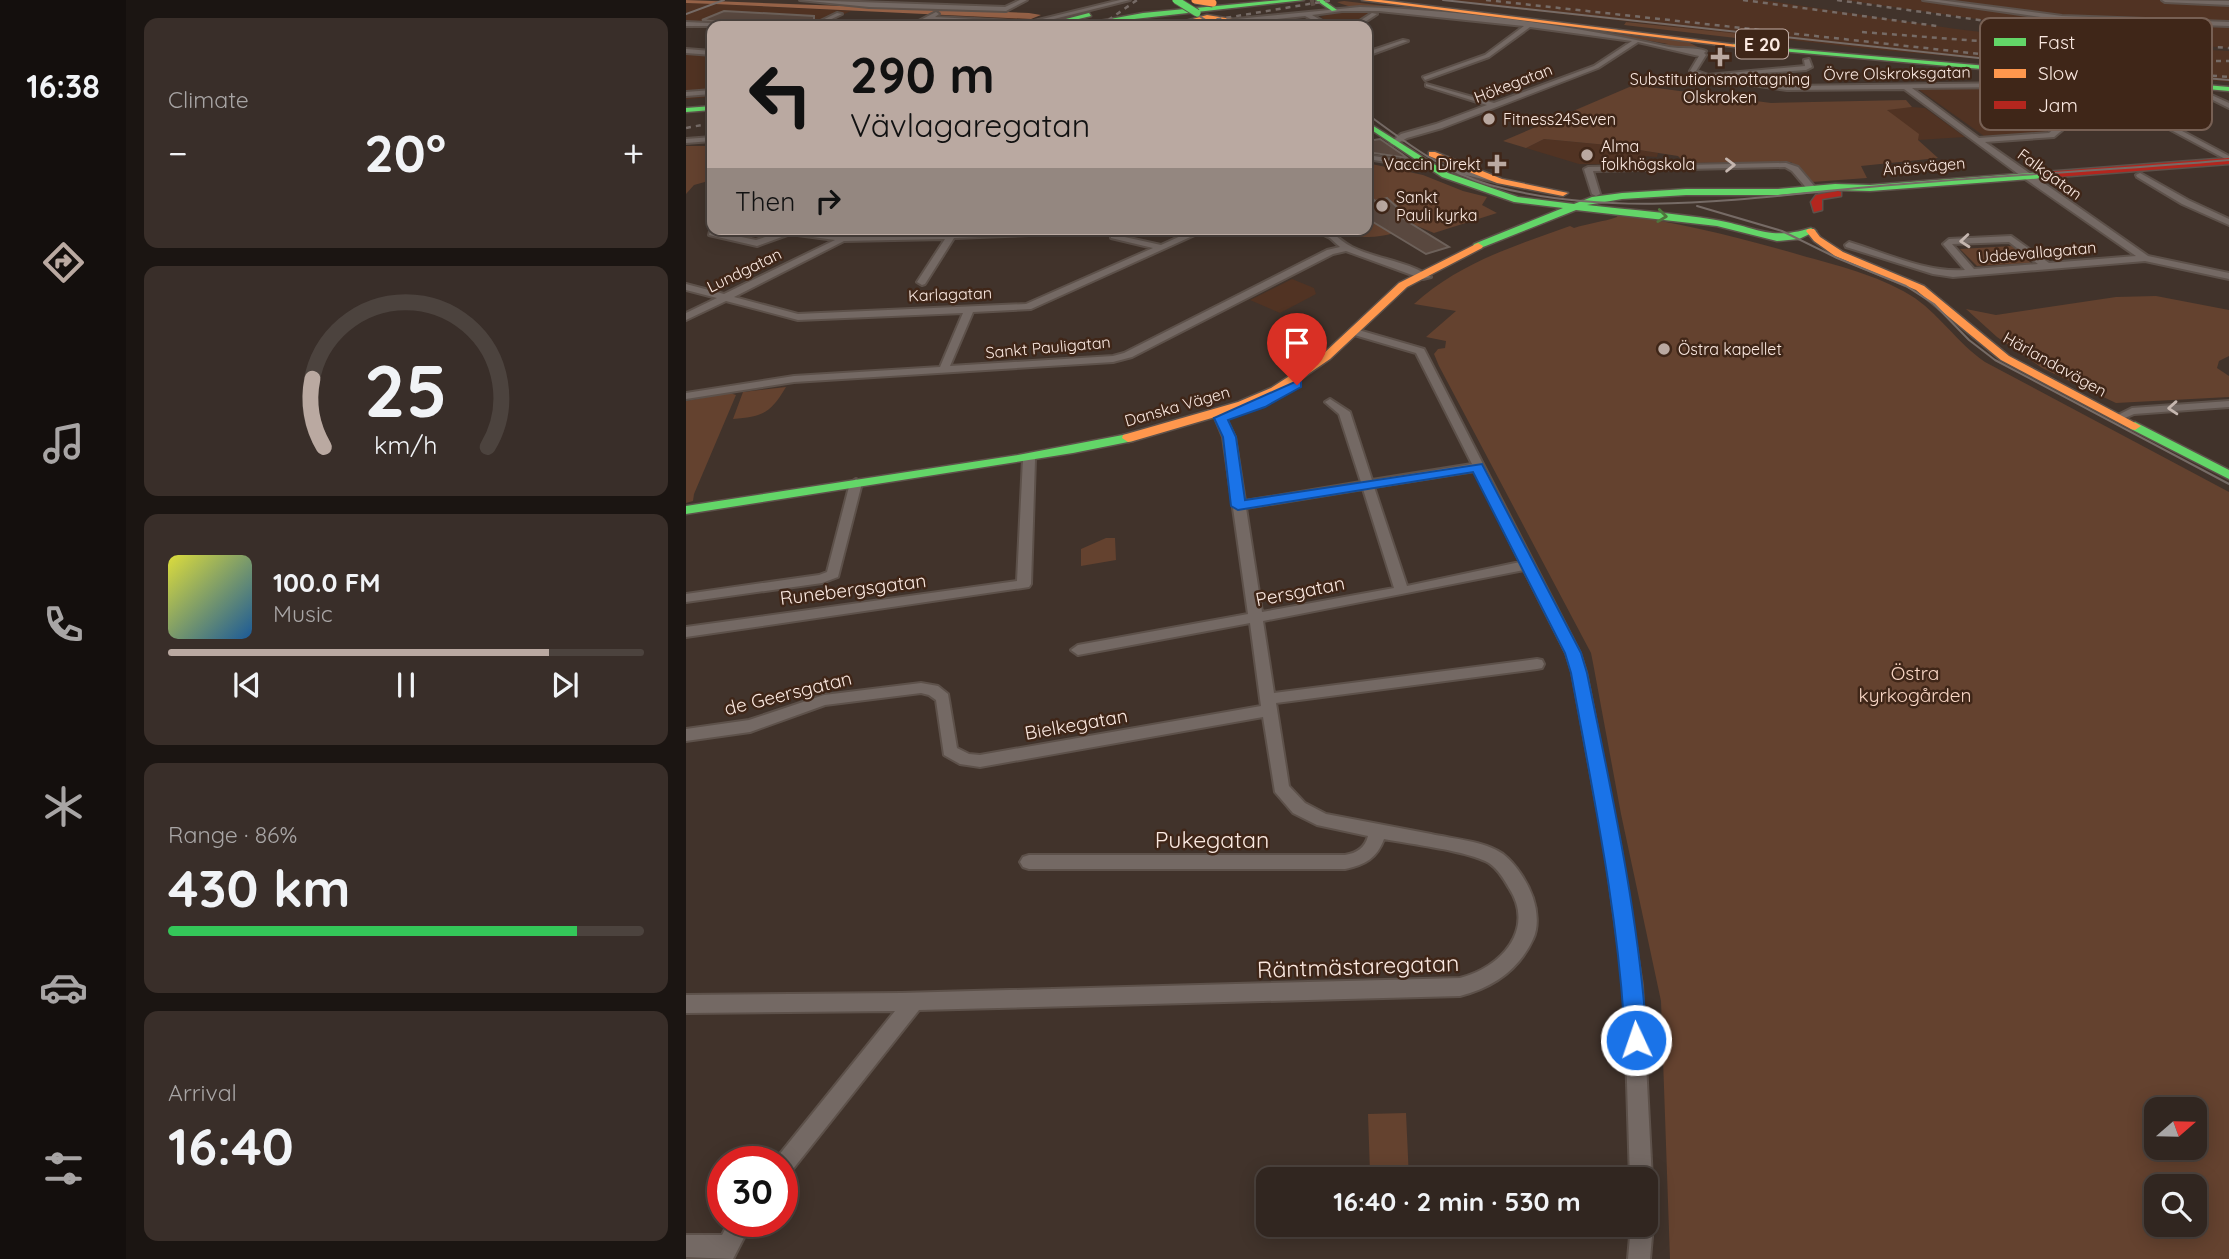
<!DOCTYPE html>
<meta charset="utf-8">
<style>
:root{--surface:#312620;--page:#392e29;--text:#f1f3f6;--muted:#a8a5a5;--line:#4c433e;--accent:#baa9a1}
body{margin:0;font-family:Quicksand,sans-serif;background:var(--page);color:var(--text);height:100vh;display:flex;flex-direction:column;font-size:26px;white-space:nowrap}
*{box-sizing:border-box;margin:0}
p{font-size:23px;color:var(--muted)}
.icon{flex:none;width:38px;height:38px;fill:none;stroke:currentColor;stroke-width:2;stroke-linecap:round;stroke-linejoin:round}
.map{position:relative;flex:1;overflow:hidden}
.sheet{display:flex;flex-direction:column;gap:18px;padding:18px;background:#1b1512;width:560px}
.sheet>*{flex:none}
.banner{position:absolute;left:21px;top:21px;width:665px;height:214px;border-radius:14px;box-shadow:0 4px 18px #0003,0 0 0 2px var(--line);background:#baa9a1;color:#111;overflow:hidden}
.needle{width:46px;rotate:70deg}
.buttons{position:absolute;left:1458px;top:1097px;display:grid;gap:14px}
.buttons a{display:grid;place-items:center;width:63px;height:63px;border-radius:14px;background:var(--surface);box-shadow:0 4px 18px #0003,0 0 0 2px var(--line);font-size:35px}
.speed{position:absolute;left:21px;top:1146px;display:flex;gap:14px;font-size:35px;font-weight:700;text-align:center}
.speed>*{display:grid;place-content:center;width:91px;height:91px;border-radius:50%;background:var(--surface);box-shadow:0 4px 18px #0003,0 0 0 2px var(--line);line-height:1}
.speed .limit{border:10px solid #d22;background:#fff;color:#111}
.pin{position:absolute;display:grid;place-items:center;width:60px;height:60px;color:#fff;margin:-72px -30px;border-radius:50% 50% 50% 0;rotate:-45deg;box-shadow:0 0 7px #0007}
.pin .icon{rotate:45deg}
.me{position:absolute;width:77px;margin:-38px;rotate:357deg;stroke-linejoin:round;filter:drop-shadow(0 0 5px #0008)}
.turn{display:flex;align-items:center;gap:24px;height:147px;padding:0 28px;font-size:32px}
.turn .icon{width:91px;height:91px;stroke-width:2.5}
.turn b{display:block;font-size:49px;line-height:60px}
.then{display:flex;align-items:center;height:66px;padding:0 28px;background:#0003;gap:14px;font-size:26px}
.big{font-size:52px;font-weight:700;line-height:1.1}
.sheet .widget{flex:1;display:flex;flex-direction:column;justify-content:center;gap:10px;min-width:0;padding:0 24px;border-radius:14px;background:var(--page)}
.sheet .dial{align-items:center;gap:0}
.dial svg{height:182px;overflow:visible;fill:none;stroke:var(--line);stroke-width:7;stroke-linecap:round;text-anchor:middle}
.dial text{fill:var(--text);stroke:none}
.song{display:flex;align-items:center;gap:21px}
.cover{width:84px;height:84px;border-radius:10px;background:linear-gradient(135deg,hsl(60 70% 55%),hsl(210 70% 35%))}
.played{height:7px;border-radius:4px;background:linear-gradient(90deg,var(--accent) 80%,var(--line) 80%)}
.keys{display:flex;justify-content:space-around;direction:ltr}
.heat{display:flex;justify-content:space-between;align-items:center;font-size:38px;direction:ltr}
.charge{height:10px;border-radius:5px;background:linear-gradient(90deg,#34c759 86%,var(--line) 0)}
.trip{position:absolute;left:570px;top:1167px;width:402px;height:70px;border-radius:14px;background:var(--surface);box-shadow:0 4px 18px #0003,0 0 0 2px var(--line);font-weight:700;line-height:70px;text-align:center}
main{display:flex;flex:1;min-height:0}
.menu{display:flex;flex-direction:column;width:126px;justify-content:space-around;align-items:center;background:#140f0d;color:var(--muted)}
.menu .icon{width:49px;height:49px}
.menu .active{color:var(--accent)}
.menu b{font-size:32px;color:var(--text)}
.map>svg:first-child{display:block}
</style>
<main>
<nav class="menu">
<b>16:38</b>
<svg class="icon active" aria-label="directions" viewBox="0 0 24 24"><path d="M12 3l9 9-9 9-9-9zM9 14v-3h6M13 9l2 2-2 2"/></svg>
<svg class="icon" aria-label="music" viewBox="0 0 24 24"><path d="M9 18V5l10-2v13"/><circle cx="6" cy="18" r="3"/><circle cx="16" cy="16" r="3"/></svg>
<svg class="icon" aria-label="phone" viewBox="0 0 24 24"><path d="M5 4h4l2 5-3 2q2 4 5 5l2-3 5 2v4C11 20 4 13 5 4z"/></svg>
<svg class="icon" aria-label="climate" viewBox="0 0 24 24"><path d="M12 3v18M4 7l16 10M4 17L20 7"/></svg>
<svg class="icon" aria-label="car" viewBox="0 0 24 24"><path d="M5 17H2v-5l4-1 3-4h7l3 4 3 1v5h-3M9 17h6M6 11h13"/><circle cx="7" cy="17" r="2"/><circle cx="17" cy="17" r="2"/></svg>
<svg class="icon" aria-label="filters" viewBox="0 0 24 24"><path d="M4 7h16M4 17h16"/><circle cx="9" cy="7" r="2"/><circle cx="15" cy="17" r="2"/></svg>
</nav>
<section class="sheet">
<div class="widget"><p>Climate</p>
<div class="heat"><a>−</a><b class="big">20°</b><a>+</a></div>
</div>
<div class="widget dial"><svg viewBox="0 0 100 80">
<path d="M14 69A42 42 0 1 1 86 69"/>
<path d="M14 69A42 42 0 0 1 9 39" stroke="#baa9a1"/>
<text x="50" y="56" font-size="32" font-weight="700">25</text>
<text x="50" y="72" font-size="11">km/h</text>
</svg></div>
<div class="widget">
<div class="song"><i class="cover"></i><div><b>100.0 FM</b><p>Music</p></div></div>
<div class="played"></div>
<div class="keys"><svg class="icon" aria-label="previous" viewBox="0 0 24 24"><path d="M18 5L8 12l10 7zM5 5v14"/></svg><svg class="icon" aria-label="pause" viewBox="0 0 24 24"><path d="M8 5v14M16 5v14"/></svg><svg class="icon" aria-label="next" viewBox="0 0 24 24"><path d="M6 5l10 7-10 7zM19 5v14"/></svg></div>
</div>
<div class="widget"><p>Range · 86%</p><b class="big">430 km</b><div class="charge"></div></div>
<div class="widget"><p>Arrival</p><b class="big">16:40</b></div>
</section>
<div class="map">
<svg width="1543" height="1259" viewBox="0 0 1543 1259">
<rect width="100%" height="100%" fill="#41332b"/>
<!-- built -->
<path fill="#513323" d="M753,0H1077L1270,29L1387,43L1543,51V82L1184,49Z
M1158,0H1543V48L1431,39Z
M0,3L30,4L165,11L133,26H56L0,23Z
M698,10L672,26H651L634,17L653,11Z
M246,15L345,19L353,22L341,26H225Z
M0,52L26,54V97L0,99Z
M1232,89H1306L1344,113H1351L1366,122L1361,132L1298,136Z
M1226,107L1239,108L1279,137L1232,140L1200,109Z
M858,139L921,145L972,153L971,157L955,156V165L893,164L840,148Z
M606,279L628,288L630,294L594,313L564,300Z"/>
<!-- green -->
<path fill="#64422f" fill-rule="evenodd" d="M658,1L1002,42L1012,47C1001,52 984,48 973,44H982C897,28 811,21 725,11C704,8 668,11 651,2Z
M940,22L1074,36L1076,38H1050L938,25Z
M948,85L1085,103L1220,100L1226,107L1201,110L1233,134L1232,140L1252,158L1175,166L1181,178L1126,182L1105,162L999,163L992,156L921,145L858,139L840,148L817,141Z
M0,146H26V180L8,185L0,194Z
M681,163L737,175L777,191L801,197L796,205L811,213L748,233L731,226C704,235 678,244 652,229H681Z
M932,214C996,223 1051,237 1114,255C1150,265 1191,275 1224,295C1252,312 1271,343 1299,362L1543,492V1259H984L975,1001L935,814L907,663L905,653L753,366L748,354L752,349L759,348L760,341L740,337L770,311L728,304C773,263 828,246 884,226L888,228C903,223 917,222 931,217ZM1470,1110H1508V1148H1470ZM1470,1186H1508V1225H1470Z
M1326,246L1345,263L1291,266L1274,249Z
M1470,296L1543,310V356L1533,361L1531,368L1543,376V397L1430,403L1356,368L1311,337L1280,309L1310,315L1430,297Z
M100,387C84,414 77,416 47,419L57,392Z
M44,393L50,395L8,494L7,501L0,503V401Z
M420,538H429L430,560L395,566V549Z
M720,1113L723,1179H702L684,1173L682,1114Z"/>
<!-- water -->
<path fill="#966247" d="M0,0L343,13L355,15L345,19L28,4L0,3Z"/>
<!-- building -->
<path fill="#59483f" stroke="#6d615a" stroke-width="2" d="M38,11L128,16V21L122,26H70L16,20Z
M694,139L716,154L721,158L681,152V141Z
M681,193L689,201L701,198L720,215L713,216L763,247L740,254L687,222L681,217Z"/>
<g fill="none" stroke-linecap="round" stroke-linejoin="round">
<!-- highway-tunnel -->
<path stroke="#5d4e46" stroke-width="11" stroke-dasharray="11 5" stroke-linecap="butt" d="M624,1L628,0"/>
<defs>
<path id="street" d="M114,0L319,7L334,0H341L320,11L183,7Z
M434,0H444L340,26L243,20L230,26H223L250,12L253,14L249,17L344,22Z
M1237,0H1253L1376,16L1543,22V26L1376,20Z
M1476,0L1543,1V5L1479,2Z
M674,7C775,10 885,25 983,47C995,49 1010,47 1020,51L1018,53L1020,55L1010,71L1022,75L1119,66L1118,60L1123,59L1126,67L1120,70L1034,76L1101,86L1331,83L1343,86L1389,106L1435,103L1399,83L1404,82L1543,156V161L1442,107L1393,110L1395,112L1392,117L1368,137L1299,142L1462,256L1543,273V279L1459,261L1267,277L1247,274L1160,247L1159,245L1163,242C1200,253 1240,273 1279,270L1257,244L1263,239L1325,236L1363,263L1450,256L1335,176L1218,89L1101,90L1011,77L1004,71L1013,56L952,42L912,68L756,128L721,138L708,145L704,143L715,134L750,124L801,105L740,86V84L808,103L908,66L946,41L844,27L803,57L739,80L737,77L799,55L838,26L693,11H656L626,15L645,26H638L619,16L563,22L541,20ZM1331,87L1339,89L1387,112L1363,133L1293,138L1226,88ZM1323,242L1352,264L1288,269L1266,244Z
M151,13L156,14L131,26H124Z
M686,13L691,14L673,26H666Z
M0,22L43,24L46,26H0Z
M717,40L722,41L681,56V52Z
M0,49L26,51V55L0,53Z
M26,90V94L0,96V92Z
M1517,93H1521L1543,103V108L1517,95Z
M26,137V141L0,143V139Z
M681,155L771,169L818,181L814,183L771,173L681,159Z
M1100,163L1112,167L1129,187V191H1123L1106,171L1099,167L907,171L914,194L910,196L906,194L898,169L902,167Z
M1454,173L1502,200L1543,219V225L1496,204L1451,177L1450,175Z
M25,227L32,229L31,232L70,240L92,233L80,229H106L154,235L160,229H169L162,237H168L263,233L265,229H273L272,233L353,229L399,230L395,233L268,238L239,284L236,285L231,282L259,239L158,241L48,297L112,314L340,304L467,248L425,238V234L475,245L510,229H522L345,309L287,312L264,366L427,356L438,353L641,250L654,247L644,238L626,229C648,229 649,238 666,247C690,259 722,261 745,277L737,279L660,251L647,254L446,357L427,362L108,382L0,399V393L108,376L254,367L277,313L112,320L40,301L0,320V313L31,298L0,290V284L38,294L149,240L104,234L71,246L23,235Z
M669,329L738,349L894,653L900,672L935,850L956,985L966,1180L963,1188H961V1180H944L938,985L919,850L886,672L880,653L838,570L577,621L588,693L851,659L856,660L858,664L856,668L851,669L590,703L603,786L619,803L640,814C675,821 710,827 745,834C768,839 798,841 817,854C830,864 842,883 847,898C851,910 853,927 847,939C833,970 806,988 774,996L233,1010L103,1174L96,1177V1162H87L89,1160L209,1011L0,1013V995L215,993L774,978C815,968 850,929 823,888C818,879 812,869 803,863C783,851 724,844 698,839C691,858 679,865 659,869H343L337,867L334,862L337,857L343,855H659C671,853 679,848 682,836L631,825L607,813L589,792L577,717L294,767L274,764L258,755L250,700L243,695L235,693L139,705L64,732L0,741V729L63,720L138,695L235,683L252,686L262,694L271,748L283,754L294,755L575,706L564,623L392,655L385,650L392,645L562,614L537,437L529,418L531,416H539L549,437L559,501L675,482L653,414L639,402L644,399L664,412L686,480L786,464L730,353L665,334L664,332ZM789,471L834,562L721,586L688,487ZM677,489L708,588L576,612L560,508Z
M1543,401V407L1448,414L1432,421L1426,418L1446,408Z
M343,455L349,459L345,584L343,587L0,637V627L331,581L337,459Z
M170,479L176,483L152,577L136,583L0,602V594L133,575L141,572L164,483Z
M961,1216L964,1217L967,1225L964,1259H942L945,1225H961Z
M43,1222H66L47,1259L0,1257V1235H36Z"/>
<path id="fast" d="M595,0H618L386,26L457,13Z
M630,0H637L651,10L646,11Z
M403,13L405,16L363,26H353Z
M1047,44L1543,87V91L1049,47Z
M26,106V110L0,112V108Z
M681,122L762,173L832,197L888,204L906,197L936,193L1000,189H1092L1149,184L1184,185L1358,172L1362,175L1358,178L1184,191L1149,190L1092,195H1000L936,199L901,205C944,210 988,213 1030,220C1071,227 1083,241 1125,228L1130,231L1113,239L1091,241L1031,226L890,210L792,249L787,246L788,244L877,208L828,202L756,177L681,127Z
M1449,422L1543,470V479L1445,429L1443,426Z
M442,434L448,438L447,441L387,453L0,514V506L332,455Z"/>
<path id="slow" d="M676,0H695L1052,45L1049,47Z
M521,15L546,19L548,24L539,26L541,21C527,18 515,18 502,24V26H496V22Z
M743,152H749L816,179L882,193L877,196L811,183L743,156Z
M1122,229H1128L1134,237L1157,252L1238,286L1323,356L1455,426L1449,430L1445,429L1315,360L1230,290L1149,256L1128,241L1120,231Z
M792,243L797,246L796,248L721,287L644,359L593,394L560,408L447,441L442,442L436,438L437,435L552,402L585,388L636,355L713,283Z"/>
<path id="jam" d="M1543,158V164L1358,178L1354,175L1358,172Z
M1152,191L1155,192V196L1136,199V210L1128,212L1125,202L1130,195Z"/>
</defs>
<!-- street casing -->
<use href="#street" stroke="#5d514a" stroke-width="4"/>
<!-- fast casing -->
<use href="#fast" stroke="#5d514a" stroke-width="3"/>
<!-- slow casing -->
<use href="#slow" stroke="#5d514a" stroke-width="3"/>
<!-- jam casing -->
<use href="#jam" stroke="#5d514a" stroke-width="3"/>
<!-- street -->
<use href="#street" fill="#746964" fill-rule="evenodd"/>
<!-- fast -->
<use href="#fast" fill="#63d668" fill-rule="evenodd"/>
<!-- slow -->
<use href="#slow" fill="#ff974d" fill-rule="evenodd"/>
<!-- jam -->
<use href="#jam" fill="#b3261e" fill-rule="evenodd"/>
<!-- tram -->
<path stroke="#766b66" stroke-width="2" d="M488,0L529,26
M757,0L1357,65L1543,80
M0,14L38,0
M681,114C719,142 758,172 804,185C935,221 1072,196 1205,185C1317,175 1430,170 1543,160
M1011,206L1096,231L1151,258L1220,286L1248,304L1283,340L1309,360L1543,484"/>
<!-- rail -->
<path stroke="#766b66" stroke-width="2.5" stroke-dasharray="5 5" stroke-linecap="butt" d="M800,0L1413,67L1543,77
M1057,0L1251,26
M1151,0L1428,39
M414,26L451,0
M491,26L647,0
M1176,32L1409,50
M1452,42L1543,48
M1400,46L1466,52
M1450,61H1543
M0,128L26,123"/>
<defs>
<path id="fast-bridge" d="M490,0L511,13"/>
<path id="slow-bridge" d="M509,0L527,3"/>
</defs>
<!-- fast-bridge casing -->
<use href="#fast-bridge" stroke="#5d514a" stroke-width="9" stroke-linecap="butt"/>
<!-- slow-bridge casing -->
<use href="#slow-bridge" stroke="#5d514a" stroke-width="9" stroke-linecap="butt"/>
<!-- fast-bridge -->
<use href="#fast-bridge" stroke="#63d668" stroke-width="7"/>
<!-- slow-bridge -->
<use href="#slow-bridge" stroke="#ff974d" stroke-width="7"/>
</g>
<!-- one-way arrows -->
<defs><path id="oneway-chevron" d="M-2-3.5L2.5 0L-2 3.5" fill="none" stroke-width="1.6" stroke-linecap="round" stroke-linejoin="round" transform="scale(1.75)"/></defs>
<g stroke="#c5b6af">
<use href="#oneway-chevron" transform="translate(1044 165) rotate(-1)"/>
<use href="#oneway-chevron" transform="translate(1279 241) rotate(175)"/>
<use href="#oneway-chevron" transform="translate(1487 408) rotate(176)"/>
</g>
<use stroke="#4f753c" href="#oneway-chevron" transform="translate(976 216) rotate(7)"/>
<!-- route -->
<path fill="#1a73e8" stroke="#114b97" stroke-width="2" d="M611,381L615,382V387L579,407L542,420L550,437L559,500L796,464L895,653L901,673C926,794 953,916 961,1040L958,1047L950,1051L942,1047L939,1040C933,916 907,794 885,673L879,653L787,472L552,510L545,506L537,437L528,418Z"/>
<!-- markers -->
<g fill="#baa9a1" stroke="#3f2618" stroke-width="2.5">
<path d="M1030.5 46.5h7v7h7v7h-7v7h-7v-7h-7v-7h7z"/>
<circle cx="803" cy="119" r="7"/>
<circle cx="901" cy="155" r="7"/>
<path d="M807.5 153.5h7v7h7v7h-7v7h-7v-7h-7v-7h7z"/>
<circle cx="696" cy="206" r="7"/>
<circle cx="978" cy="349" r="7"/>
</g>
<g text-anchor="middle" dominant-baseline="central" stroke-width="5" stroke-linejoin="round" paint-order="stroke">
<!-- far-street labels -->
<g font-size="16" fill="#fbe9e1" stroke="#3f2618">
<text transform="translate(1211 73) rotate(-1)">Övre Olskroksgatan</text>
<text transform="translate(827 83) rotate(-21)">Hökegatan</text>
<text transform="translate(1238 166) rotate(-5)">Ånäsvägen</text>
<text transform="translate(1364 174) rotate(36)">Falkgatan</text>
<text transform="translate(1351 252) rotate(-5)">Uddevallagatan</text>
<text transform="translate(58 270) rotate(-26)">Lundgatan</text>
<text transform="translate(264 294) rotate(-2)">Karlagatan</text>
<text transform="translate(362 347) rotate(-5)">Sankt Pauligatan</text>
<text transform="translate(1369 364) rotate(29)">Härlandavägen</text>
<text transform="translate(491 406) rotate(-16)">Danska Vägen</text>
</g>
<!-- far-poi labels -->
<g font-size="16" fill="#fbe9e1" stroke="#3f2618" text-anchor="start">
<text x="1034" y="79" text-anchor="middle">Substitutionsmottagning<tspan x="1034" dy="18">Olskroken</tspan></text>
<text x="817" y="119">Fitness24Seven</text>
<text x="915" y="146">Alma<tspan x="915" dy="18">folkhögskola</tspan></text>
<text x="795" y="164" text-anchor="end">Vaccin Direkt</text>
<text x="710" y="197">Sankt<tspan x="710" dy="18">Pauli kyrka</tspan></text>
<text x="992" y="349">Östra kapellet</text>
</g>
<!-- shield labels -->
<rect fill="#3f2618" stroke="#c3aea5" stroke-width="2" x="1050" y="29.5" width="52" height="29" rx="5"/>
<g font-size="18" font-weight="bold" fill="#fbe9e1">
<text x="1076" y="44">E 20</text>
</g>
<!-- street labels -->
<g font-size="19" fill="#fbe9e1" stroke="#3f2618">
<text transform="translate(167 589) rotate(-7)">Runebergsgatan</text>
<text transform="translate(614 591) rotate(-11)">Persgatan</text>
<text transform="translate(102 693) rotate(-14)">de Geersgatan</text>
<text transform="translate(390 724) rotate(-10)">Bielkegatan</text>
</g>
<!-- park labels -->
<g font-size="19" fill="#fad7c6" stroke="#3f2618">
<text x="1229" y="673">Östra<tspan x="1229" dy="22">kyrkogården</tspan></text>
</g>
<!-- near-street labels -->
<g font-size="23" fill="#fbe9e1" stroke="#3f2618">
<text x="526" y="839">Pukegatan</text>
<text transform="translate(672 966) rotate(-2)">Räntmästaregatan</text>
</g>
</g>
<!-- legend -->
<rect x="1294" y="18" width="232" height="112" rx="10" fill="#3f2618" stroke="#776054" stroke-width="2"/>
<rect x="1308" y="38" width="32" height="8" fill="#63d668"/>
<rect x="1308" y="69" width="32" height="9" fill="#ff974d"/>
<rect x="1308" y="101" width="32" height="8" fill="#b3261e"/>
<g font-size="19" fill="#fbe9e1">
<text x="1352" y="49">Fast</text>
<text x="1352" y="80">Slow</text>
<text x="1352" y="112">Jam</text>
</g>
</svg>
<div class="buttons">
<a><svg class="needle" viewBox="-14 -14 28 28"><path d="M0-13l5 13h-10z" fill="#e53935"/><path d="M0 13l5-13h-10z" fill="#a8a5a5"/></svg></a>
<a><svg class="icon" aria-label="search" viewBox="0 0 24 24"><circle cx="10" cy="10" r="6"/><path d="M15 15l6 6"/></svg></a>
</div>
<div class="speed"><div class="limit">30</div></div>
<div class="pin" style="left:611px;top:385px;background:#d93025"><svg class="icon" aria-label="arrive" viewBox="0 0 24 24"><path d="M6 21V4h12l-3 4 3 4H6"/></svg></div>
<svg class="me" style="left:950px;top:1040px" viewBox="-20 -20 40 40"><circle r="17" fill="#1a73e8" stroke="#fff" stroke-width="3"/><path d="M0-11L8 9 0 5-8 9z" fill="#fff"/></svg>
<div class="trip">16:40 · 2 min · 530 m</div>
<div class="banner">
<div class="turn"><svg class="icon" aria-label="left" viewBox="0 0 24 24"><path d="M17 20v-9H6M10 6l-5 5 5 5"/></svg><div><b>290 m</b>Vävlagaregatan</div></div>
<div class="then">Then<svg class="icon" aria-label="right" viewBox="0 0 24 24"><path d="M7 20v-9h11M14 6l5 5-5 5"/></svg></div>
</div>
</div>
</main>
